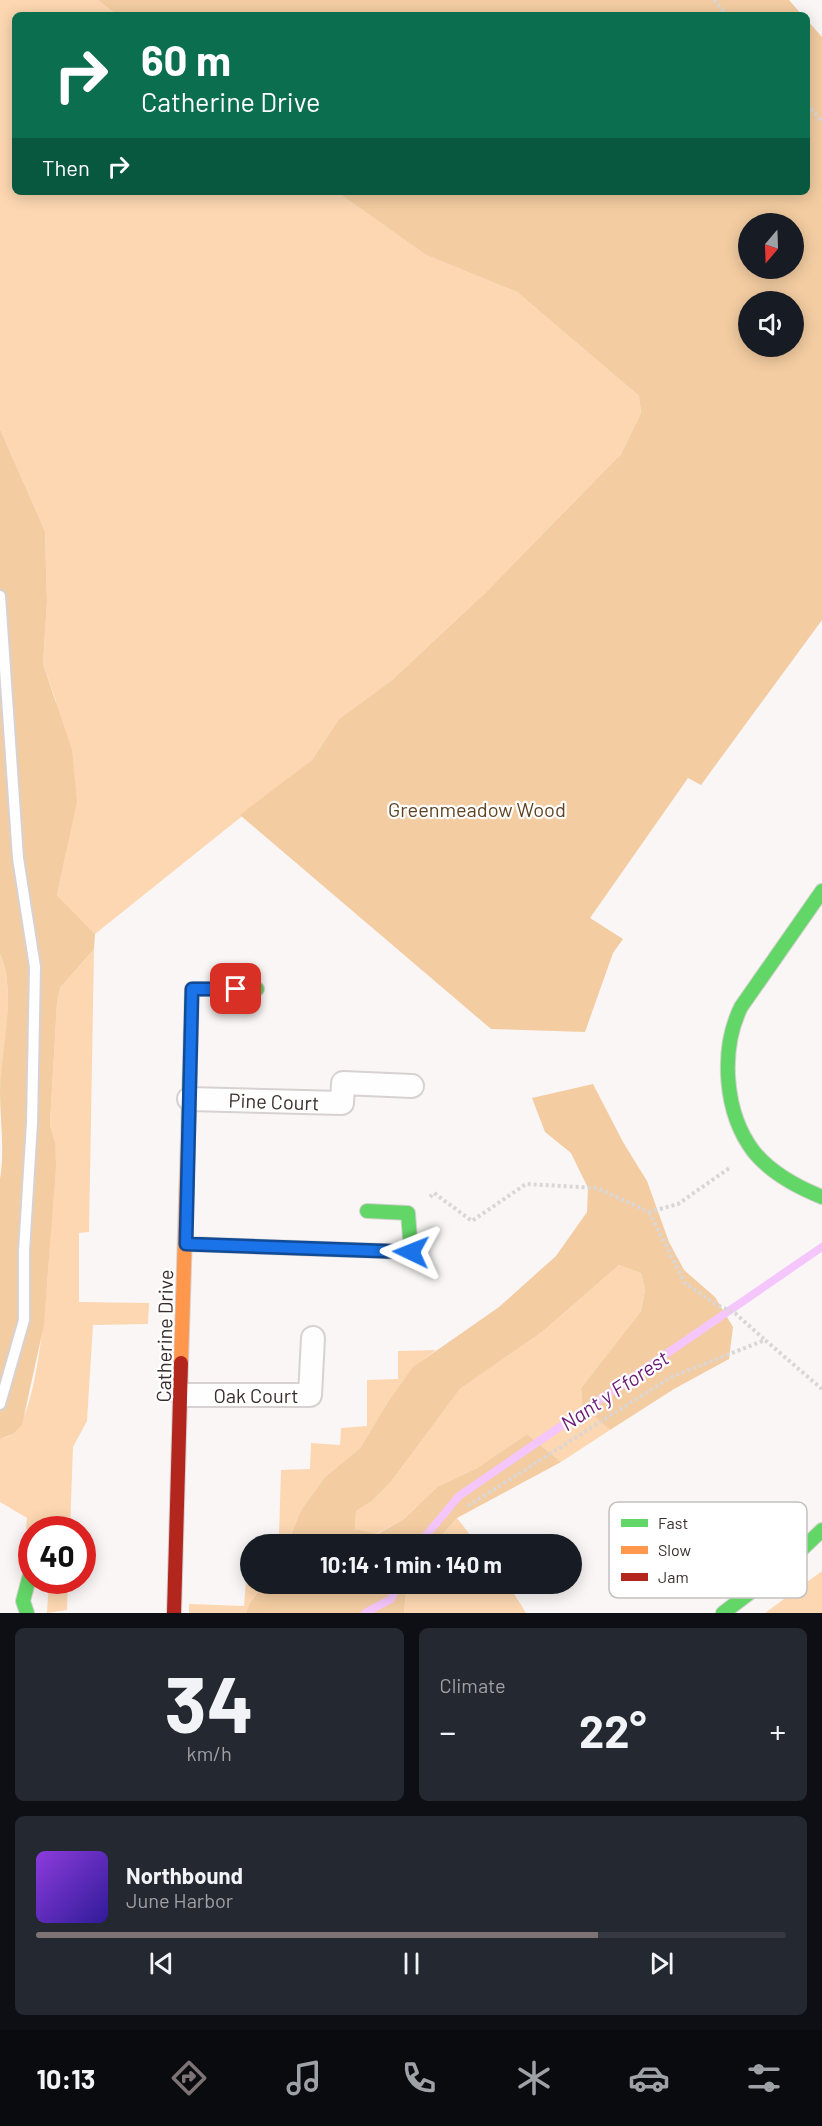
<!DOCTYPE html>
<meta charset="utf-8">
<style>
:root{--surface:#171b24;--page:#242831;--text:#f1f3f6;--muted:#9ea1a6;--line:#363941;--accent:#7d7374}
body{margin:0;font-family:Barlow,sans-serif;background:var(--page);color:var(--text);height:100vh;display:flex;flex-direction:column;font-size:22px;white-space:nowrap}
*{box-sizing:border-box;margin:0}
p{font-size:20px;color:var(--muted)}
.icon{flex:none;width:33px;height:33px;fill:none;stroke:currentColor;stroke-width:2;stroke-linecap:round;stroke-linejoin:round}
.map{position:relative;height:1613px;overflow:hidden}
.side{display:flex;flex-direction:column;gap:15px;padding:15px;background:#0d0f14;flex:1}
.side>*{flex:none}
.guide{position:absolute;left:12px;top:12px;width:798px;height:183px;border-radius:9px;box-shadow:0 3px 15px #0003;background:#0b6e4f;color:#fff;overflow:hidden}
.needle{width:39px;rotate:199deg}
.fabs{position:absolute;left:738px;top:213px;display:grid;gap:12px}
.fabs a{display:grid;place-items:center;width:66px;height:66px;border-radius:50%;background:var(--surface);box-shadow:0 3px 15px #0003;font-size:30px}
.speed{position:absolute;left:18px;top:1516px;display:flex;gap:12px;font-size:30px;font-weight:700;text-align:center}
.speed>*{display:grid;place-content:center;width:78px;height:78px;border-radius:50%;background:var(--surface);box-shadow:0 3px 15px #0003;line-height:1}
.speed .limit{border:9px solid #d22;background:#fff;color:#111}
.pin{position:absolute;display:grid;place-items:center;width:51px;height:51px;color:#fff;margin:-26px;border-radius:12px;box-shadow:0 3px 9px #0006}
.me{position:absolute;width:66px;margin:-33px;rotate:272deg;stroke-linejoin:round;filter:drop-shadow(0 0 4px #0008)}
.turn{display:flex;align-items:center;gap:21px;height:126px;padding:0 30px;font-size:27px}
.turn .icon{width:78px;height:78px;stroke-width:2.5}
.turn b{display:block;font-size:42px;line-height:51px}
.then{display:flex;align-items:center;height:57px;padding:0 30px;background:#0003;gap:12px;font-size:22px}
.big{font-size:45px;font-weight:700;line-height:1.1}
.side .card{flex:1;display:flex;flex-direction:column;justify-content:center;gap:9px;min-width:0;padding:0 21px;border-radius:9px;background:var(--page)}
.side .dial{align-items:center;gap:0}
.dial b{font-size:78px;line-height:1}
.song{display:flex;align-items:center;gap:18px}
.cover{width:72px;height:72px;border-radius:9px;background:linear-gradient(135deg,hsl(270 70% 55%),hsl(250 70% 35%))}
.played{height:6px;border-radius:3px;background:linear-gradient(90deg,var(--accent) 75%,var(--line) 75%)}
.keys{display:flex;justify-content:space-around;direction:ltr}
.heat{display:flex;justify-content:space-between;align-items:center;font-size:33px;direction:ltr}
.side .tiles{flex:1;display:grid;gap:15px;grid-template-columns:1fr 1fr}
.card:last-child{grid-column:span 2}
.trip{position:absolute;left:240px;top:1534px;width:342px;height:60px;border-radius:30px;background:var(--surface);box-shadow:0 3px 15px #0003;font-weight:700;line-height:60px;text-align:center}
.tabs{display:flex;height:96px;justify-content:space-around;align-items:center;background:#090b0e;color:var(--muted)}
.tabs .icon{width:42px;height:42px}
.tabs .on{color:var(--accent)}
.tabs b{font-size:27px;color:var(--text)}
.map>svg:first-child{display:block}
</style>
<div class="map">
<svg width="822" height="1613" viewBox="0 0 822 1613">
<rect width="100%" height="100%" fill="#faf6f6"/>
<!-- green -->
<path fill="#fcd7b1" d="M0,0H98L117,15H15V192H337L426,255L517,292L639,396L641,413L621,454L484,594L392,680L339,719L312,760L95,934L57,895L66,852L56,701L43,664L47,602L45,531L0,429Z
M94,949L89,1232L79,1233V1302L149,1303L148,1324L93,1325L87,1421L73,1447L70,1530L31,1532L26,1529L27,1518L0,1502V1439C3,1438 10,1436 13,1434C48,1402 52,1195 55,1142L50,1125L57,1003L60,988Z
M0,954C16,986 3,1054 0,1090Z
M619,1265L641,1273L645,1290L641,1311L581,1388L582,1406L610,1430L561,1462L527,1434L477,1468L437,1487L404,1519L377,1534L355,1529L356,1511L372,1501L390,1483L460,1389L542,1332Z
M436,1350L413,1368L386,1405L360,1448L325,1477L301,1510L287,1545H273L279,1536L281,1470L310,1469L311,1443L340,1445L341,1428L367,1426V1380L398,1379V1351Z
M457,1518L478,1545H433Z
M822,1571V1613H765Z
M250,1575V1584H264L249,1604L246,1613H189V1604L244,1606L246,1581Z
M49,1581H68L67,1610L47,1613Z
M407,1584H508L526,1613H404Z"/>
<!-- forest -->
<path fill="#f3cca1" fill-rule="evenodd" d="M98,0H789L802,15H117Z
M807,20L822,37V620L701,785L688,778L590,918L623,939L613,953L585,1032L491,1029L240,815L312,760L339,719L392,680L484,594L621,454L641,413L639,396L517,292L426,255L337,192H807ZM748,224H794V268H748ZM748,302H794V346H748Z
M0,429L45,531L47,602L43,664L72,750L77,801L57,895L95,934L94,949L60,988L57,1003L50,1125L55,1142L56,1166L44,1325L22,1425L13,1434L0,1439V1179C5,1150 0,1121 0,1091C1,1053 17,989 0,954Z
M593,1084L623,1142L647,1181L669,1242L684,1270L715,1297L733,1327L729,1359L674,1389L610,1430L582,1406L581,1388L641,1311L645,1290L641,1273L619,1265L542,1332L460,1389L390,1483L372,1501L356,1511L355,1529L378,1534L404,1519L437,1487L477,1468L527,1434L561,1462L457,1518L433,1545H287L301,1510L325,1477L360,1448L386,1405L413,1367L499,1307L556,1256L587,1212L588,1188L571,1153L545,1132L532,1098Z
M264,1584H407L404,1613H246L249,1604Z"/>
<g fill="none" stroke-linecap="round" stroke-linejoin="round">
<!-- stream -->
<path stroke="#f5c6fb" stroke-width="8" d="M418,1545L459,1496L822,1247
M365,1613L391,1599L398,1584"/>
<defs>
<path id="lane" d="M0,596L18,858L35,967L32,1123L24,1251V1320L0,1404"/>
<path id="street" d="M189,1099L342,1103L343,1083L412,1086
M182,1395H310L313,1338"/>
<path id="fast" d="M822,891L741,1007C720,1050 724,1113 754,1152C771,1173 797,1187 822,1197
M188,1137L192,989H257
M186,1244L411,1252L408,1213L367,1211
M27,1613L23,1601L32,1567
M723,1613L781,1569L822,1530"/>
<path id="slow" d="M181,1363L188,1137"/>
<path id="jam" d="M174,1613L181,1363"/>
</defs>
<!-- lane casing -->
<use href="#lane" stroke="#d8d1d1" stroke-width="14"/>
<!-- street casing -->
<use href="#street" stroke="#d8d1d1" stroke-width="26"/>
<!-- fast casing -->
<use href="#fast" stroke="#d8d1d1" stroke-width="16"/>
<!-- slow casing -->
<use href="#slow" stroke="#d8d1d1" stroke-width="16"/>
<!-- jam casing -->
<use href="#jam" stroke="#d8d1d1" stroke-width="16"/>
<!-- path -->
<path stroke="#dad6d6" stroke-width="4" stroke-dasharray="3 3" stroke-linecap="butt" d="M714,0L727,15
M807,104L822,122
M430,1197L434,1193L472,1221L526,1184L597,1188L649,1212L678,1204L731,1167
M649,1212L685,1283L717,1305L735,1313L765,1340
M468,1506L671,1377L765,1340L822,1389"/>
<!-- lane -->
<use href="#lane" stroke="#fefefe" stroke-width="10"/>
<!-- street -->
<use href="#street" stroke="#fefefe" stroke-width="22"/>
<!-- fast -->
<use href="#fast" stroke="#63d668" stroke-width="14"/>
<!-- slow -->
<use href="#slow" stroke="#ff974d" stroke-width="14"/>
<!-- jam -->
<use href="#jam" stroke="#b3261e" stroke-width="14"/>
</g>
<g fill="none" stroke-linecap="round" stroke-linejoin="round">
<defs>
<path id="route" d="M236,989H192L186,1244L411,1252"/>
</defs>
<!-- route casing -->
<use href="#route" stroke="#114b97" stroke-width="15"/>
<!-- route -->
<use href="#route" stroke="#1a73e8" stroke-width="10"/>
</g>
<g text-anchor="middle" dominant-baseline="central" stroke-width="4.5" stroke-linejoin="round" paint-order="stroke">
<!-- park labels -->
<g font-size="20" fill="#604323" stroke="#fff">
<text x="477" y="809">Greenmeadow Wood</text>
</g>
<!-- street labels -->
<g font-size="20" fill="#3a2d2e" stroke="#fff">
<text transform="translate(274 1101) rotate(2)">Pine Court</text>
<text transform="translate(164 1336) rotate(-89)">Catherine Drive</text>
<text x="256" y="1395">Oak Court</text>
</g>
<!-- water labels -->
<g font-size="21" font-style="italic" fill="#6a1d76" stroke="#fff">
<text transform="translate(614 1390) rotate(-34)">Nant y Fforest</text>
</g>
</g>
<!-- legend -->
<rect x="609" y="1502" width="198" height="96" rx="9" fill="#fff" stroke="#c4c0c0" stroke-width="1.5"/>
<rect x="621" y="1519" width="27" height="8" fill="#63d668"/>
<rect x="621" y="1546" width="27" height="8" fill="#ff974d"/>
<rect x="621" y="1573" width="27" height="8" fill="#b3261e"/>
<g font-size="16" fill="#3a2d2e">
<text x="658" y="1529">Fast</text>
<text x="658" y="1556">Slow</text>
<text x="658" y="1583">Jam</text>
</g>
</svg>
<div class="fabs">
<a><svg class="needle" viewBox="-14 -14 28 28"><path d="M0-13l5 13h-10z" fill="#e53935"/><path d="M0 13l5-13h-10z" fill="#9ea1a6"/></svg></a>
<a><svg class="icon" aria-label="sound" viewBox="0 0 24 24"><path d="M4 9h4l5-4v14l-5-4H4zM17 9q2 3 0 6"/></svg></a>
</div>
<div class="speed"><div class="limit">40</div></div>
<div class="pin" style="left:236px;top:989px;background:#d93025"><svg class="icon" aria-label="arrive" viewBox="0 0 24 24"><path d="M6 21V4h12l-3 4 3 4H6"/></svg></div>
<svg class="me" style="left:411px;top:1252px" viewBox="-20 -20 40 40"><path d="M0-17L14 15 0 8-14 15z" fill="#1a73e8" stroke="#fff" stroke-width="4"/></svg>
<div class="trip">10:14 · 1 min · 140 m</div>
<div class="guide">
<div class="turn"><svg class="icon" aria-label="right" viewBox="0 0 24 24"><path d="M7 20v-9h11M14 6l5 5-5 5"/></svg><div><b>60 m</b>Catherine Drive</div></div>
<div class="then">Then<svg class="icon" aria-label="right" viewBox="0 0 24 24"><path d="M7 20v-9h11M14 6l5 5-5 5"/></svg></div>
</div>
</div>
<section class="side">
<div class="tiles">
<div class="card dial"><b>34</b><p>km/h</p></div>
<div class="card"><p>Climate</p>
<div class="heat"><a>−</a><b class="big">22°</b><a>+</a></div>
</div>
<div class="card">
<div class="song"><i class="cover"></i><div><b>Northbound</b><p>June Harbor</p></div></div>
<div class="played"></div>
<div class="keys"><svg class="icon" aria-label="previous" viewBox="0 0 24 24"><path d="M18 5L8 12l10 7zM5 5v14"/></svg><svg class="icon" aria-label="pause" viewBox="0 0 24 24"><path d="M8 5v14M16 5v14"/></svg><svg class="icon" aria-label="next" viewBox="0 0 24 24"><path d="M6 5l10 7-10 7zM19 5v14"/></svg></div>
</div>
</div>
</section>
<nav class="tabs">
<b>10:13</b>
<svg class="icon on" aria-label="directions" viewBox="0 0 24 24"><path d="M12 3l9 9-9 9-9-9zM9 14v-3h6M13 9l2 2-2 2"/></svg>
<svg class="icon" aria-label="music" viewBox="0 0 24 24"><path d="M9 18V5l10-2v13"/><circle cx="6" cy="18" r="3"/><circle cx="16" cy="16" r="3"/></svg>
<svg class="icon" aria-label="phone" viewBox="0 0 24 24"><path d="M5 4h4l2 5-3 2q2 4 5 5l2-3 5 2v4C11 20 4 13 5 4z"/></svg>
<svg class="icon" aria-label="climate" viewBox="0 0 24 24"><path d="M12 3v18M4 7l16 10M4 17L20 7"/></svg>
<svg class="icon" aria-label="car" viewBox="0 0 24 24"><path d="M5 17H2v-5l4-1 3-4h7l3 4 3 1v5h-3M9 17h6M6 11h13"/><circle cx="7" cy="17" r="2"/><circle cx="17" cy="17" r="2"/></svg>
<svg class="icon" aria-label="filters" viewBox="0 0 24 24"><path d="M4 7h16M4 17h16"/><circle cx="9" cy="7" r="2"/><circle cx="15" cy="17" r="2"/></svg>
</nav>
